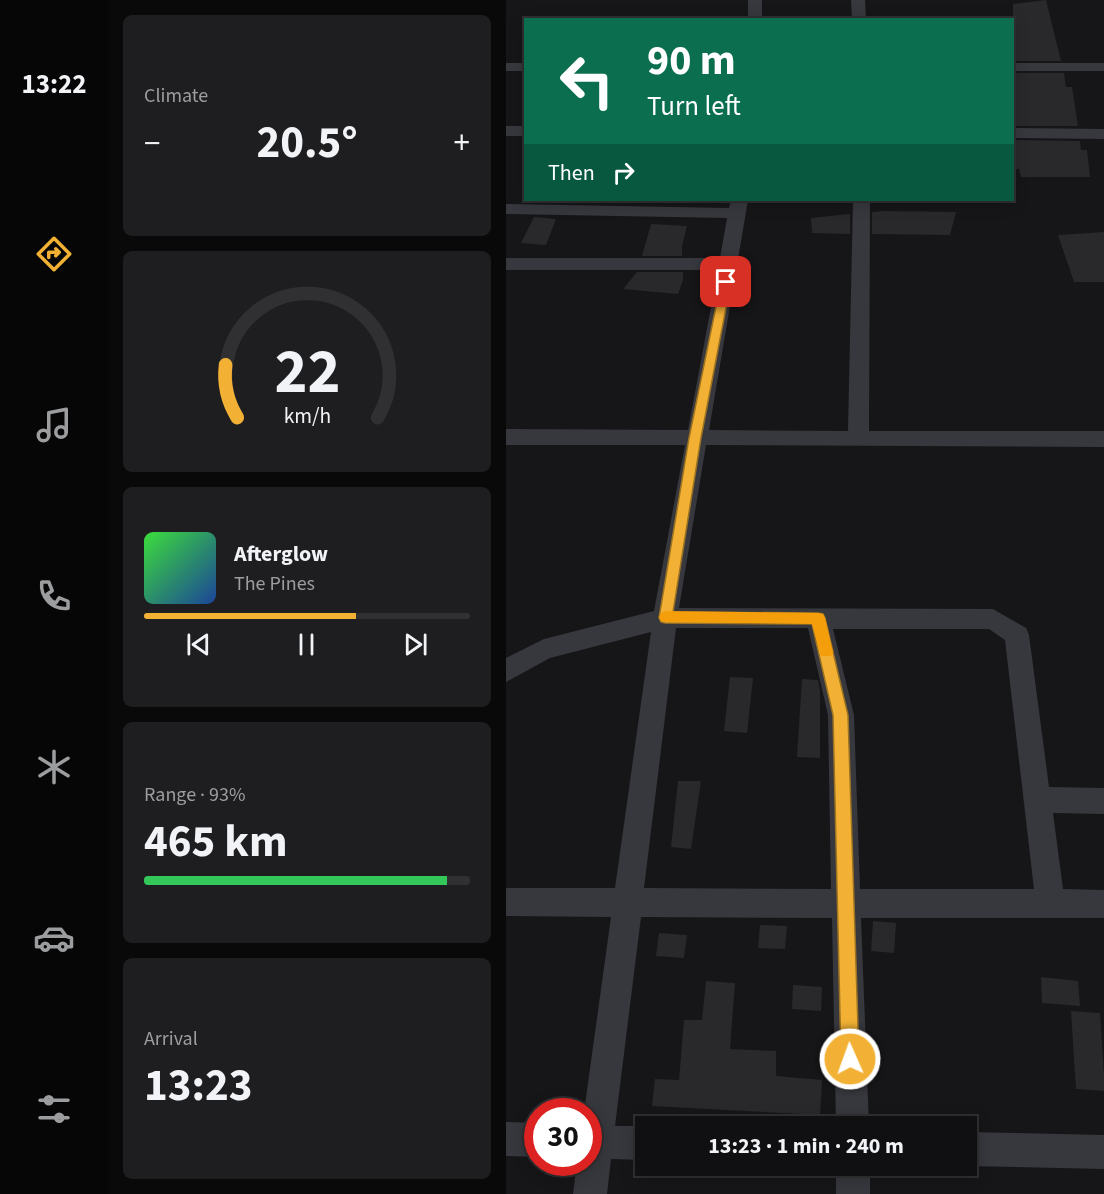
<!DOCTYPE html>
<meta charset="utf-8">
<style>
:root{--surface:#101012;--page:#1e1e20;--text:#f1f3f6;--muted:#9c9d9f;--line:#303032;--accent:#f2b134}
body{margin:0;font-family:"Source Sans 3",sans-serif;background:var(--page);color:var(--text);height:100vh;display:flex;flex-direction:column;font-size:22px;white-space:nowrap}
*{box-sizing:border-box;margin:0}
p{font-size:20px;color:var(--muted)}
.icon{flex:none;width:33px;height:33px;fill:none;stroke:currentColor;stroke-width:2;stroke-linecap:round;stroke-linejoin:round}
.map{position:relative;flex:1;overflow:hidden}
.sheet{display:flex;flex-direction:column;gap:15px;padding:15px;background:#09090a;width:398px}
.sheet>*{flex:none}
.top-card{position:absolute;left:18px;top:18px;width:490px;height:183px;border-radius:0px;box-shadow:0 3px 15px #0003,0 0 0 2px var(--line);background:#0b6e4f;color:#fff;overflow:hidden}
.speed{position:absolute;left:18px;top:1098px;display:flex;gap:12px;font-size:30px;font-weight:700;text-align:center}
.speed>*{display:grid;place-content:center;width:78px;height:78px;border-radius:50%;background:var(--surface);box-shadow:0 3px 15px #0003,0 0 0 2px var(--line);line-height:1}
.speed .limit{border:9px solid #d22;background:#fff;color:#111}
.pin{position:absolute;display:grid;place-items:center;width:51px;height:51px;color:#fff;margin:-26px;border-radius:12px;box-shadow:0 3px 9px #0006}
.me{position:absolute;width:66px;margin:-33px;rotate:358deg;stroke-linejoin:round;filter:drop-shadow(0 0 4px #0008)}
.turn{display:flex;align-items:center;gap:21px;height:126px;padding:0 24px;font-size:27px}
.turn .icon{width:78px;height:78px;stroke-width:2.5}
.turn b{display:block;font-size:42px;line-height:51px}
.then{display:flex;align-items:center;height:57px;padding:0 24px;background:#0003;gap:12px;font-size:22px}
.big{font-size:45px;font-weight:700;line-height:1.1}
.sheet .widget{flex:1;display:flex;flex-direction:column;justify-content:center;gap:9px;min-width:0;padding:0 21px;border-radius:9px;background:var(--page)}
.sheet .dial{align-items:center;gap:0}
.dial svg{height:156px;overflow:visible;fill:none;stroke:var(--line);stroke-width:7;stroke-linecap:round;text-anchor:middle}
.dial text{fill:var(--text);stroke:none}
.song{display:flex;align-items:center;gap:18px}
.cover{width:72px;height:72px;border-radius:9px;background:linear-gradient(135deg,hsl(120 70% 55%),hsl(220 70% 35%))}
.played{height:6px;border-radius:3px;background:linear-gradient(90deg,var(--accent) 65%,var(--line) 65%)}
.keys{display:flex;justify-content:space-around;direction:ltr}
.heat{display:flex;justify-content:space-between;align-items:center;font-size:33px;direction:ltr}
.charge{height:9px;border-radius:4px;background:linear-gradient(90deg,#34c759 93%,var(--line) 0)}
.trip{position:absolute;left:129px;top:1116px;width:342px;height:60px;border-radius:0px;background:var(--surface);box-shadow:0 3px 15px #0003,0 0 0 2px var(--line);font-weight:700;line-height:60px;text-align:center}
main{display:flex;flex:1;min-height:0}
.tabs{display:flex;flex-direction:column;width:108px;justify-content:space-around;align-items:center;background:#060607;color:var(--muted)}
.tabs .icon{width:42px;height:42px}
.tabs .on{color:var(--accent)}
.tabs b{font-size:27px;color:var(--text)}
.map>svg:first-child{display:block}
</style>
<main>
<nav class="tabs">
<b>13:22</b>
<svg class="icon on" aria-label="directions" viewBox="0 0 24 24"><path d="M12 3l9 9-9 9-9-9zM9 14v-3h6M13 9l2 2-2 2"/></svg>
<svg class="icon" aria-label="music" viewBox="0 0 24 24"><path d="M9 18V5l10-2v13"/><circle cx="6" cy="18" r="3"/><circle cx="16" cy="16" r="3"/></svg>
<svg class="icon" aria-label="phone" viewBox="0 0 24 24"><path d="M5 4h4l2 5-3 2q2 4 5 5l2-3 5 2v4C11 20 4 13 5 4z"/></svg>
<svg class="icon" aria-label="climate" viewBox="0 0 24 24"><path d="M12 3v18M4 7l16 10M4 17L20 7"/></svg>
<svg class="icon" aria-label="car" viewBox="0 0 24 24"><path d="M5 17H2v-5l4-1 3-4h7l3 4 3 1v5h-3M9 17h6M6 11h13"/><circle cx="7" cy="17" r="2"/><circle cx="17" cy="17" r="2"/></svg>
<svg class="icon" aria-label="filters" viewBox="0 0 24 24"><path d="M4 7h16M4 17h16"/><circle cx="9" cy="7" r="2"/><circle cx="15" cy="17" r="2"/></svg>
</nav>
<section class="sheet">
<div class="widget"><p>Climate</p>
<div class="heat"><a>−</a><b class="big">20.5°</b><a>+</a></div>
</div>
<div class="widget dial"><svg viewBox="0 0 100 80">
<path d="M14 69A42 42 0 1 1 86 69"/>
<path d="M14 69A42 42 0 0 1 8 42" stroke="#f2b134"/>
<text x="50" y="56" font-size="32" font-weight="700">22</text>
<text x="50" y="72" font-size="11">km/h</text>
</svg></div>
<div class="widget">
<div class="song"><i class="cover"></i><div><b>Afterglow</b><p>The Pines</p></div></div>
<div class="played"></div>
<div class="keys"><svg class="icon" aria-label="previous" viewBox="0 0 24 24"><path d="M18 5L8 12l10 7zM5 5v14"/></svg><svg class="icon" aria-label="pause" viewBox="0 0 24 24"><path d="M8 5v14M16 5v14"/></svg><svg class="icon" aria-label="next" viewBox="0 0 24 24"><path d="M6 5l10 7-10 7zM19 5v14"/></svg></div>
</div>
<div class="widget"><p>Range · 93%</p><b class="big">465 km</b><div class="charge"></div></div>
<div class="widget"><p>Arrival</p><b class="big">13:23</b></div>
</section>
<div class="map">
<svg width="599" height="1194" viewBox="0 0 599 1194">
<rect width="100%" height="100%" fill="#161618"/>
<!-- building -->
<path fill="#29292c" d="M540,0L555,61H507V4Z
M507,73H558L560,87H566L572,126H507Z
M507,140L574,141L575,150H581L584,177H515L513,169H507Z
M378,211L450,212L444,235L366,234V212Z
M344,214V234L306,233L305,218Z
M28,217L50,219L40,245L15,243Z
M145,224L181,226L176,246V256H136Z
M599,232V282H568L552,235Z
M131,272H177V280L172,294L117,289Z
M224,677L247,678L241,733L218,731Z
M296,679L312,680L314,691V758L291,757Z
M172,781H195L185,849L165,847Z
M367,921L390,923L388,953L365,951Z
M254,925L281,926L279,949L252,948Z
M153,933L181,935L178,958L150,956Z
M535,977L572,981L574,1006L536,1003Z
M200,981L229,983L224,1049L270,1051V1076L316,1080L314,1115L146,1106L149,1079L173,1080L178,1020H196Z
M287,985L316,987L315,1011L286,1009Z
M565,1011L594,1013L599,1091L570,1089Z"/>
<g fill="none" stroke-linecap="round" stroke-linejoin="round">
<!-- minor -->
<path fill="#37383d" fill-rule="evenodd" d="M242,0H256V20H242Z
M345,0H359L360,20H346Z
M0,63H20V71H0Z
M507,63H599V71H507Z
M0,126H20V136H0Z
M507,128L599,129V139L507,138Z
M225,200H242L203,430L342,431L347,200H364L363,431H599V447L200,445L173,608L487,609L520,628L523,635L543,787L599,788V814L547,813L557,889L599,890V918H355L363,1126H330L326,918L135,917L109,1126H141L140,1160L105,1159L101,1194H67L71,1162H82V1112H78L105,917L0,916V888H109L145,632L44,658L0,682V658L38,639L148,611L179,445H0V429L182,430L212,270H0V258H214L221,218L0,214V204L223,208ZM170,628H302L322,715L325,889L138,888ZM327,629H483L499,640L528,889H354L348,715Z
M0,1122L32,1123V1157L0,1156Z
M460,1132L599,1135V1169L460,1166Z
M330,1166H364V1194H330Z"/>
</g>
<!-- route -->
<path fill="#f2b134" stroke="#9d7322" stroke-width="1.5" d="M220,279L225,282L195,438L167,612L312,613L317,614L319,618L342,715L353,1059L351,1066L344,1069L338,1066L335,1059L327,715L306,624L159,623L155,622L153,618L183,438L215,282Z"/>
<!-- slow -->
<path fill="#f59e0b" d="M160,611L312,613L317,614L319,618L327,652L325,656H315L306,624L160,622L155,621L153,617L155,613Z"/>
</svg>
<div class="speed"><div class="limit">30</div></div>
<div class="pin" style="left:220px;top:282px;background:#d93025"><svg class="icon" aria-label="arrive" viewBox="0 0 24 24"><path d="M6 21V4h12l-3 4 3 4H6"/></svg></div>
<svg class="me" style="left:344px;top:1059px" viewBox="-20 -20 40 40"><circle r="17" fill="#f2b134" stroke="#fff" stroke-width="3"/><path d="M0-11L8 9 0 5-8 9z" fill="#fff"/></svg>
<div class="trip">13:23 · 1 min · 240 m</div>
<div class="top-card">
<div class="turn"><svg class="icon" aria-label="left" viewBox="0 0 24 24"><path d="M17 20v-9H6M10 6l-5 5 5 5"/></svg><div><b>90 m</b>Turn left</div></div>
<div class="then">Then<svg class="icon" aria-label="right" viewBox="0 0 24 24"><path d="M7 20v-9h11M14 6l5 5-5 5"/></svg></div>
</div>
</div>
</main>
